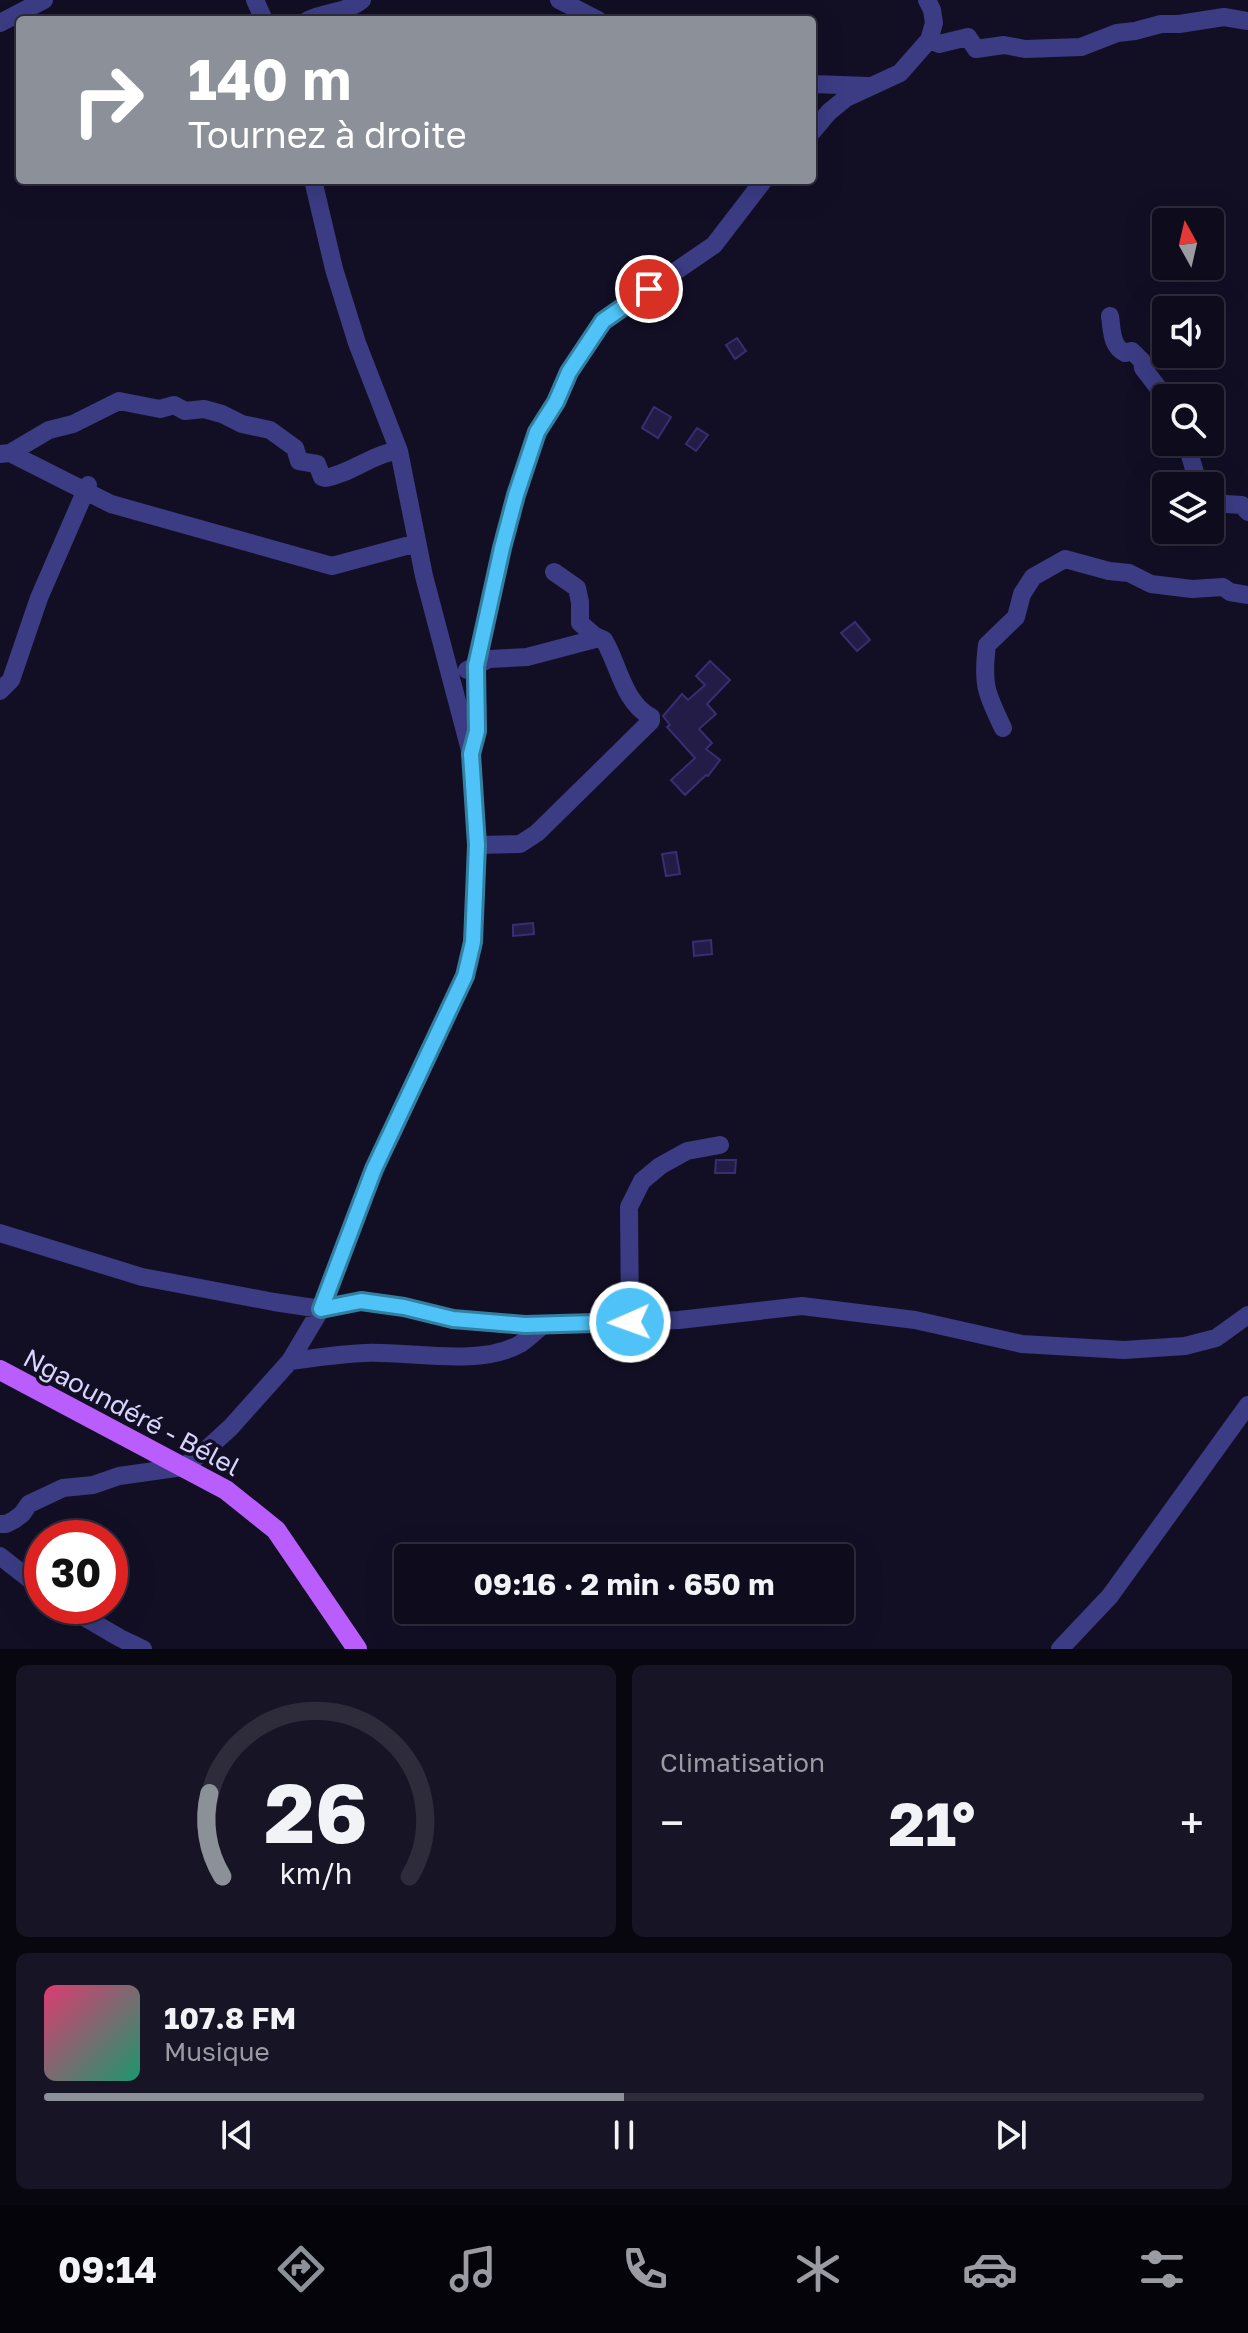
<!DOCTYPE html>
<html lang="fr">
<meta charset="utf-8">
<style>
:root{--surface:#0e0b1c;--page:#171425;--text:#f1f3f6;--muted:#9b9ba3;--line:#2e2b3b;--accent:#8c9099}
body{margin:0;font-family:"Golos Text",sans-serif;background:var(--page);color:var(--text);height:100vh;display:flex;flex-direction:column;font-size:30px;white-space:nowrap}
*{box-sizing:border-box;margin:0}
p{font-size:26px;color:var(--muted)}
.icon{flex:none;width:44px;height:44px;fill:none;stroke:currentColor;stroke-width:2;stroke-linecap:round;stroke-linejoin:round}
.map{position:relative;height:1649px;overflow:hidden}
.sheet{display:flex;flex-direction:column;gap:16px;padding:16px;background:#08060f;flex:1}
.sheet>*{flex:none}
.top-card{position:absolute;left:16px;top:16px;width:800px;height:168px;border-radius:8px;box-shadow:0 8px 32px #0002,0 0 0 2px var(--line);background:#8c9099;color:#fff;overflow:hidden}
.needle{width:52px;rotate:352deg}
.buttons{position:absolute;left:1152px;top:208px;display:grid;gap:16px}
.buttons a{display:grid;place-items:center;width:72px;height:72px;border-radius:8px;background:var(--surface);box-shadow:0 8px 32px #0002,0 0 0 2px var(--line);font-size:40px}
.speed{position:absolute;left:24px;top:1520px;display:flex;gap:16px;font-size:40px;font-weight:700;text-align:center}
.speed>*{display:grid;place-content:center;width:104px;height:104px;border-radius:50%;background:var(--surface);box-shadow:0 8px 32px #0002,0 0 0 2px var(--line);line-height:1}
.speed .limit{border:12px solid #d22;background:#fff;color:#111}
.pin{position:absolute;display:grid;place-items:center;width:68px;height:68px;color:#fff;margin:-34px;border:4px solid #fff;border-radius:50%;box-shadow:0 2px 8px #0007}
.me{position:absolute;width:88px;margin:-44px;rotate:268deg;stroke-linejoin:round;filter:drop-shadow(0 0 6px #0008)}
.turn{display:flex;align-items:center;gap:28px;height:168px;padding:0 40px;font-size:36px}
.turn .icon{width:104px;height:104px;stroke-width:2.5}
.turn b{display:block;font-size:56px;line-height:68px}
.big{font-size:60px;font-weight:700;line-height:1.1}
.sheet .card{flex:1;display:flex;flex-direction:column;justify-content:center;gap:12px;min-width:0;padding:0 28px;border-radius:12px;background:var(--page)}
.sheet .dial{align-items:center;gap:0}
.dial svg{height:208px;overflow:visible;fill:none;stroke:var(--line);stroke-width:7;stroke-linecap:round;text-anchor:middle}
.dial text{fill:var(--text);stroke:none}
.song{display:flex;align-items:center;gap:24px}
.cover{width:96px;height:96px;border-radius:12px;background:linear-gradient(135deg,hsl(340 70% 55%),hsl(160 70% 35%))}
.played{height:8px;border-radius:4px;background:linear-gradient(90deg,var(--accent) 50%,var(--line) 50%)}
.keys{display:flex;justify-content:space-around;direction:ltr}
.heat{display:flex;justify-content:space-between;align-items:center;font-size:44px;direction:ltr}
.sheet .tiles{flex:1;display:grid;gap:16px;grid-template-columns:1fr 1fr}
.card:last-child{grid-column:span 2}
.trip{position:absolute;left:394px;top:1544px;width:460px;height:80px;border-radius:8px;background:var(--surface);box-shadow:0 8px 32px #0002,0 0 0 2px var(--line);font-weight:700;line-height:80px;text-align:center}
.menu{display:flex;height:128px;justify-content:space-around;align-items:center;background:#06040b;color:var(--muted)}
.menu .icon{width:56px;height:56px}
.menu .active{color:var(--accent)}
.menu b{font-size:36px;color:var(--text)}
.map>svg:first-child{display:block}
</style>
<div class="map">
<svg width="1248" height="1649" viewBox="0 0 1248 1649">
<rect width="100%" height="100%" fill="#120f25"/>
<!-- building -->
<path fill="#221c46" stroke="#382e72" stroke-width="2" d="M737,338L746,351L735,359L726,345Z
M654,407L671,417L658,438L642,428Z
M697,428L708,435L696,451L686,444Z
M855,622L870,640L857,651L841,633Z
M710,661L730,680L707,704L716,714L699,729L712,743L706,749L720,760L708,776L706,775L685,795L671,780L695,758L667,727L670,725L663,716L682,694L688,700L705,685L696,676Z
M676,852L680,874L666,876L662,854Z
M533,923L534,934L513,936V925Z
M711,940L712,954L694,956L693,942Z
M716,1160H736L735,1173H715Z"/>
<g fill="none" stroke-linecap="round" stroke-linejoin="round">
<!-- minor -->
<path stroke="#3b3c84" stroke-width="18" d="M255,0L264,20
M559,0L598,20
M308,20C326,12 348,12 362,0
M0,23L44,0
M929,40L939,44L968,37L976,49L1004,45L1025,49L1081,47L1117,33L1135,31L1161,24H1179L1224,17L1248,21
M812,84L869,86
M812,132L829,112L846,98L900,73L929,40L934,23L932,10L927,0
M1110,316C1112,330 1111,346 1125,353L1132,351L1142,361L1143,368L1166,398
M1186,442L1199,486
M10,453L111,504L332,566L417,543
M0,454L10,453L49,430L73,424L119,401L160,409L174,405L185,411L204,409L222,414L242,424L270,430L295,448L299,461L317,464L322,477L325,478C351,474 373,453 399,451
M1210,500L1226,504L1242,505L1248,512
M467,670L489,659L527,657L599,638
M0,691L11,680L39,598L88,485
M1003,728C986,693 982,684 987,645L1016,617L1022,594L1033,577L1065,559L1109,571L1129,573L1151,584L1192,589L1223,587L1230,592L1248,595
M472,752L477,731L475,681L477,661L502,548L516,495L537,432L556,402L569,372L603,321L714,245L764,180
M477,845L520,844L537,833L651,721V717C623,702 619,665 604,640L595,636L580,623V602L577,588L554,572
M0,1233L142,1277L274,1302L321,1309L361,1301L404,1307L453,1319L525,1325L679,1320L802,1306L915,1320L1022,1344L1124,1350L1185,1346L1216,1338L1248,1315
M630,1322L629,1207L642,1181L660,1166L687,1151L720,1145
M290,1361C315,1358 339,1354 365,1353C410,1351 479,1367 520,1344C528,1339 536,1331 544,1324
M0,1524H6L14,1520L22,1514L29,1504L63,1488L93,1485L119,1476L183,1467L207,1449L231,1427L290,1361L321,1309L374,1169L391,1136L465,976L473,942L477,845L471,754L424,576L399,451L357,343L334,269L313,180
M0,1556L42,1589
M65,1606L120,1638L143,1649
M1060,1649L1110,1596L1248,1405"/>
<!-- major -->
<path stroke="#ba5dfd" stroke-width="20" d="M0,1370L226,1490L276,1530L357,1649"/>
</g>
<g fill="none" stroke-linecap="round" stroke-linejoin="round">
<defs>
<path id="route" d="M630,1322L525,1325L453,1319L404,1307L361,1301L321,1309L374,1169L465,976L473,942L477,845L471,754L477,731L476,666L502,548L516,495L537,432L556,402L569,372L603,321L649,289"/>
</defs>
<!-- route casing -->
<use href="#route" stroke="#337fa1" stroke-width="20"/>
<!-- route -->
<use href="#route" stroke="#4fc3f7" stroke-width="14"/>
</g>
<g text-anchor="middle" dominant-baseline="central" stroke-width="7" stroke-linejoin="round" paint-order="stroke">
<!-- street labels -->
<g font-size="26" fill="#d7d4fe" stroke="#120f25">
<text transform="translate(132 1412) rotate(28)">Ngaoundéré - Bélel</text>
</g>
</g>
</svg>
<div class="buttons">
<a><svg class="needle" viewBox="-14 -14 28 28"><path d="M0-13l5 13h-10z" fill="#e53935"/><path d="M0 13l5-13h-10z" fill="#9b9ba3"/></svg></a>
<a><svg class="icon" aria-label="sound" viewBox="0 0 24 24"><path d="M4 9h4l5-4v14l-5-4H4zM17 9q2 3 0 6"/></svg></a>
<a><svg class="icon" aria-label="search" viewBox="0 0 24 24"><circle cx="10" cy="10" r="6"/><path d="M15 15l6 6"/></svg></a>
<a><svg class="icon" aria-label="layers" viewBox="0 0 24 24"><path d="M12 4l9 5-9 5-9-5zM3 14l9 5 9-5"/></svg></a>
</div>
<div class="speed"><div class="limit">30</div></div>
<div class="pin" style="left:649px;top:289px;background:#d93025"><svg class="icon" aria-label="arrive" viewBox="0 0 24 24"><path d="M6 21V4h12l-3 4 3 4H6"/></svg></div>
<svg class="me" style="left:630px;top:1322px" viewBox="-20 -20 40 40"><circle r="17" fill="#4fc3f7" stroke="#fff" stroke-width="3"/><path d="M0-11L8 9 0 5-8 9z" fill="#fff"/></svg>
<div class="trip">09:16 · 2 min · 650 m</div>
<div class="top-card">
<div class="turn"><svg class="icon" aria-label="right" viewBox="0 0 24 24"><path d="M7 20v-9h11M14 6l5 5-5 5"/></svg><div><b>140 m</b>Tournez à droite</div></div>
</div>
</div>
<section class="sheet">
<div class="tiles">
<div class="card dial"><svg viewBox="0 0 100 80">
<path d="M14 69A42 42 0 1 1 86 69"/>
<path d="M14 69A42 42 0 0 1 9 37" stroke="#8c9099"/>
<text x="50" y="56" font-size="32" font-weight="700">26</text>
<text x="50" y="72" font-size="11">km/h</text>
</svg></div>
<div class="card"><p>Climatisation</p>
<div class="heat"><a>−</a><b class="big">21°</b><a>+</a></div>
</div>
<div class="card">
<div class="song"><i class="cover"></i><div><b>107.8 FM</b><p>Musique</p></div></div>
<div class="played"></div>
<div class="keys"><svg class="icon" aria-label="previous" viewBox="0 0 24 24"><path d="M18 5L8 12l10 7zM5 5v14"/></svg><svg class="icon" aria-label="pause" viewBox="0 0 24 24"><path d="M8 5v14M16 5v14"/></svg><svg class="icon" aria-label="next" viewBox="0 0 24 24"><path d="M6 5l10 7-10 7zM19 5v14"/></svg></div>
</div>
</div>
</section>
<nav class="menu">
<b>09:14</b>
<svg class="icon active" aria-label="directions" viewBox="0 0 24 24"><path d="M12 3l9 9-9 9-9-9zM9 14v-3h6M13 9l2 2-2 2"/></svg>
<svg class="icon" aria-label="music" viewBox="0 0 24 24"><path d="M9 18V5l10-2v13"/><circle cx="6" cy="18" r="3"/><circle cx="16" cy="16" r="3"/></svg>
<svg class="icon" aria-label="phone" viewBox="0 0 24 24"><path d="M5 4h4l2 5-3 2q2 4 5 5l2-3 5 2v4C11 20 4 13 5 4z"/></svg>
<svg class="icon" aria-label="climate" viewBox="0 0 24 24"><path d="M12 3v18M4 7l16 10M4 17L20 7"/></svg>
<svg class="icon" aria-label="car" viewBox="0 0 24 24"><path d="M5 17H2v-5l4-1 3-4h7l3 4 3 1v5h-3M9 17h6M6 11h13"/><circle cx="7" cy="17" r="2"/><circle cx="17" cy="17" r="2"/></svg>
<svg class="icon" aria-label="filters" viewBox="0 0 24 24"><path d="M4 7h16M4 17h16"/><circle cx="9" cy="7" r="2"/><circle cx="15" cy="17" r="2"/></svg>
</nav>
